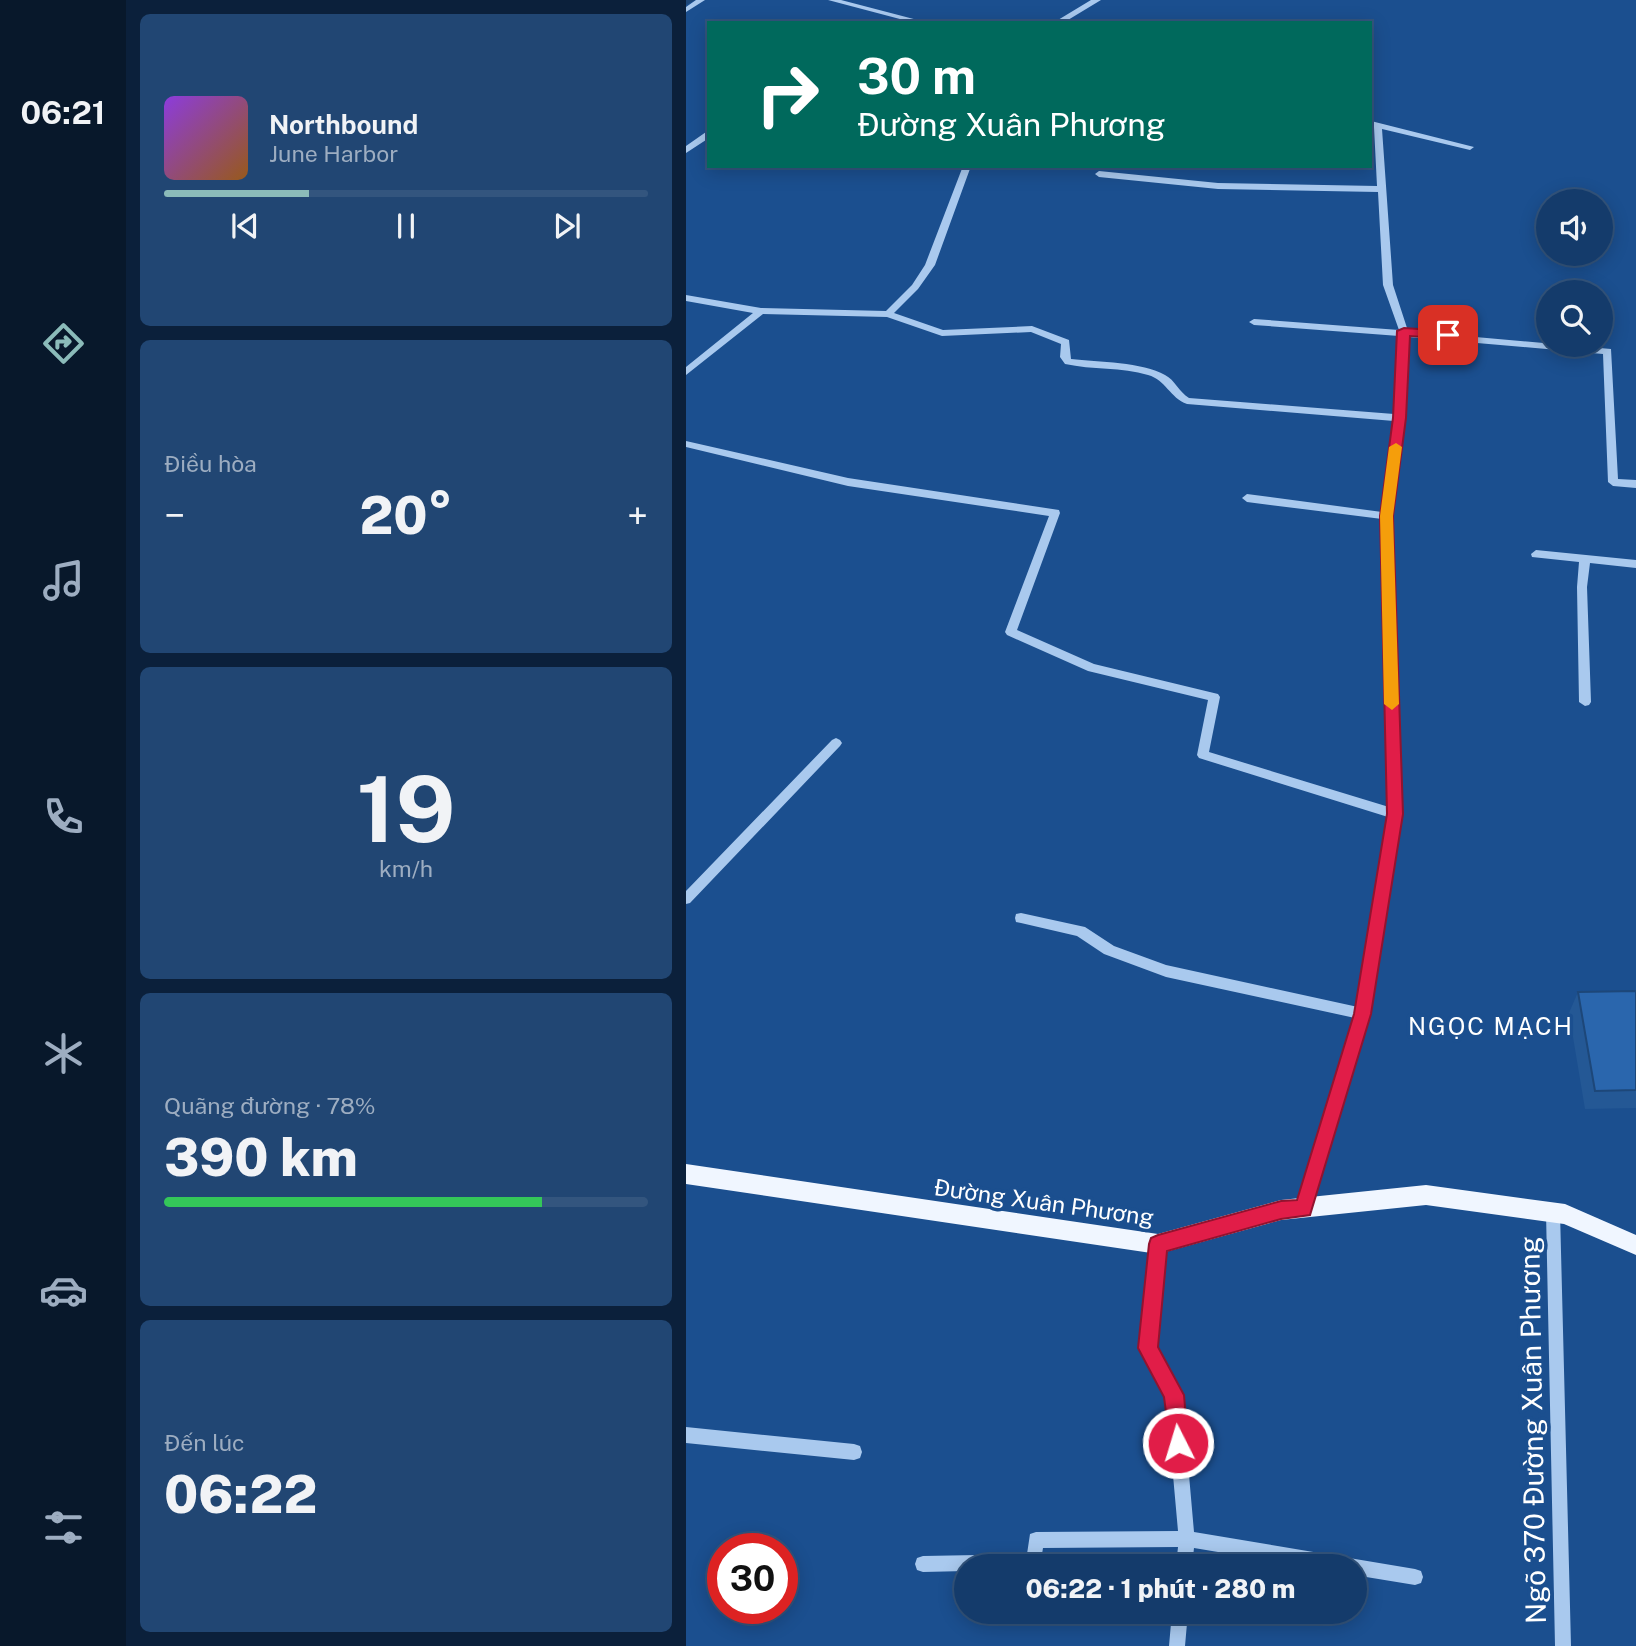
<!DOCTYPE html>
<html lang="vi">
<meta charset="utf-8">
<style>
:root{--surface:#143b6b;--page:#214673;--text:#f1f3f6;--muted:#9dadc1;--line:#33557e;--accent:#8bbbb9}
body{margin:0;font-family:"Public Sans",sans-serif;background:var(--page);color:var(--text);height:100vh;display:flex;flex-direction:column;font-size:26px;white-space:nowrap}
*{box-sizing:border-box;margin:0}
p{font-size:23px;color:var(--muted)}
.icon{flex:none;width:38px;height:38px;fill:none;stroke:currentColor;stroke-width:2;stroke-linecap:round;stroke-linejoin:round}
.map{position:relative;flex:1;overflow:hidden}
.side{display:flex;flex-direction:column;gap:14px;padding:14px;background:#0b203b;width:560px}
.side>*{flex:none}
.hud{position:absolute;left:21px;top:21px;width:665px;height:147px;border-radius:0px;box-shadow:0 4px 18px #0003,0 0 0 2px var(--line);background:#00695c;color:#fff;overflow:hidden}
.tools{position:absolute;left:850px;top:189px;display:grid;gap:14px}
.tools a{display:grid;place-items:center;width:77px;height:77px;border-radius:50%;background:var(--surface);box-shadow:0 4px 18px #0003,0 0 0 2px var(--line);font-size:35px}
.speed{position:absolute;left:21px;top:1533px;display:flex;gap:14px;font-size:35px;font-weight:700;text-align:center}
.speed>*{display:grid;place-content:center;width:91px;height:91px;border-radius:50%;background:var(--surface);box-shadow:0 4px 18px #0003,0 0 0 2px var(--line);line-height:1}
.speed .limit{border:10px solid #d22;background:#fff;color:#111}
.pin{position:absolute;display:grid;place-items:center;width:60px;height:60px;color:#fff;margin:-30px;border-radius:14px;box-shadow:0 4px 10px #0006}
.me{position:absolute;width:77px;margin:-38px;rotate:355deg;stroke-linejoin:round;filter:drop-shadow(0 0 5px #0008)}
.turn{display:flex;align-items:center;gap:24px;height:147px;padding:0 35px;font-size:32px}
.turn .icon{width:91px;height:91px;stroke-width:2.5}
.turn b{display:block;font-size:49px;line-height:60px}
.big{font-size:52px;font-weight:800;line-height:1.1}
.side .card{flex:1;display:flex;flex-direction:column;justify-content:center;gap:10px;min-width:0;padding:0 24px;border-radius:10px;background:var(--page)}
.side .dial{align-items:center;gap:0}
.dial b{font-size:91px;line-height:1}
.song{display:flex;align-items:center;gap:21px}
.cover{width:84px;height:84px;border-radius:10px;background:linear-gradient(135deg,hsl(270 70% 55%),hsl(30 70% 35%))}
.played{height:7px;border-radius:4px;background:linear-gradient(90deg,var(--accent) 30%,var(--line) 30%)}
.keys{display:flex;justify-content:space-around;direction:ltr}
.heat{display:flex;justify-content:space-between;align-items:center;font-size:38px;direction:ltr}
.charge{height:10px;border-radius:5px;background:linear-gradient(90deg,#34c759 78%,var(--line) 0)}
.trip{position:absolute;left:268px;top:1554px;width:413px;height:70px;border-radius:35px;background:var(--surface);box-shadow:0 4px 18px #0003,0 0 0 2px var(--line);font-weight:800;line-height:70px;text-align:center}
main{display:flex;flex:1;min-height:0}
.dock{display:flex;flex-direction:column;width:126px;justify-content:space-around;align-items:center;background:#08182b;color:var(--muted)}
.dock .icon{width:49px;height:49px}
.dock .current{color:var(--accent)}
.dock b{font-size:32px;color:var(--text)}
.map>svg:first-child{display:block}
</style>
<main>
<nav class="dock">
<b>06:21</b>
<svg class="icon current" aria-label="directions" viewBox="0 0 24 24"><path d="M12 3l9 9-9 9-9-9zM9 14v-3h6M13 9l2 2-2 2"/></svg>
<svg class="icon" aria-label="music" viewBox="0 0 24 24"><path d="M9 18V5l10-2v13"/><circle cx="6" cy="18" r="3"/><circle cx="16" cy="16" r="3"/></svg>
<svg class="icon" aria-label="phone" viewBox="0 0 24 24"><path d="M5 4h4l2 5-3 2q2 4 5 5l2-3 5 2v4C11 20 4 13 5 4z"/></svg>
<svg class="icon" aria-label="climate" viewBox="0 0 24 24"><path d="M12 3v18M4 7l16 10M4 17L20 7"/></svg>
<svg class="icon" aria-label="car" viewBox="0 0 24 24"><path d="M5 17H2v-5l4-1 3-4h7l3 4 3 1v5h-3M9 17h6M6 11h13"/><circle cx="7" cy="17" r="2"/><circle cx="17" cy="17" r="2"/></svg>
<svg class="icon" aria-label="filters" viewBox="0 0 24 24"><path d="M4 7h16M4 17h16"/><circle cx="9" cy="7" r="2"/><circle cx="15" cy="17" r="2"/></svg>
</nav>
<section class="side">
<div class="card">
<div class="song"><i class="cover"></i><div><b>Northbound</b><p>June Harbor</p></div></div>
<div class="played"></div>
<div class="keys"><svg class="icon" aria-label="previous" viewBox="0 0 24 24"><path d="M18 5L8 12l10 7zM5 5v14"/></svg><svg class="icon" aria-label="pause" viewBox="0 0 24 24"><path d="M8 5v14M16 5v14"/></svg><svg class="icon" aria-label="next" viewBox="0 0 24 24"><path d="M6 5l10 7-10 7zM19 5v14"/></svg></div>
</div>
<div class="card"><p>Điều hòa</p>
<div class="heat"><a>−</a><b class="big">20°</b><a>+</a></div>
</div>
<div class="card dial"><b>19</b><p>km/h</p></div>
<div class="card"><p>Quãng đường · 78%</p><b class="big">390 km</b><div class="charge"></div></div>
<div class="card"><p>Đến lúc</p><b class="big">06:22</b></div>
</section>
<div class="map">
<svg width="950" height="1646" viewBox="0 0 950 1646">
<rect width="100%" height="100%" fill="#1b4f8f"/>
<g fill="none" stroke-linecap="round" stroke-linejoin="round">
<!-- minor -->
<path fill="#a9c9ee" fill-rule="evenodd" d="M10,0H19L0,12V7Z
M142,0H155L243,23H229Z
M405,0H415L377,23H367Z
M685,121L788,147L784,150L696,129L707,285L722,331L925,349L932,479L950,480V488L927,486L922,482L917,354L722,337L718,418L706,516L715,814L684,1014L625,1208L623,1213L618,1215L613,1213L611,1208L669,1018L480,977L418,954L391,936L335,923L330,922L329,918L330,914L335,913L399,927L428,946L480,965L672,1007L702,817L513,758L511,755L522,700L402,671L321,635L319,632L363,516L162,486L0,447V441L162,478L373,510L374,513L331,630L408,664L532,694L534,697L523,752L703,807L696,519L561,502L556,498L561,494L696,512L708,421L501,404C484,398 480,380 462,375C436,367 406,370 379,364L374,357L375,344L345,332L256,336L201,317L77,314L0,375V367L67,313L0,301V295L75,308L200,311L226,285L239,265L277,166H285L249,265L232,289L208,313L257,330L346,326L383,340L385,359C412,362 457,362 479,375C489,380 493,392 503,398L708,414L713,336L568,325L563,322L568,319L713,330L697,285L692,192L532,189L413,177L409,174L413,171L532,183L691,186L688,127L684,126Z
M20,132H23V138L0,153V146Z
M850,550L950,560V568L904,563L901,587L905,702L903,705L899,706L893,702L891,587L893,562L846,557L845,554Z
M150,738L154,740L156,743L154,746L4,903L0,904V891L146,740Z
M867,1205L872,1207L874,1212L885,1646H869L860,1212L862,1207Z
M472,1237L477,1239L479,1244L469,1347L496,1395L508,1532L729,1569L735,1571L737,1577L735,1583L729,1585L668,1575V1566H616L508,1548L506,1566H490L492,1547L357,1548L354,1566H280V1571L237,1572L231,1570L229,1564L231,1558L237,1556L341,1554L344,1534L350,1532L492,1531L480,1397L453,1348L465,1244L467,1239Z
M0,1427L168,1444L174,1446L176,1452L174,1458L168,1460L0,1443Z
M486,1612H502L499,1646H483Z"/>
<!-- major -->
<path fill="#f0f6ff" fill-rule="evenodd" d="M0,1164L472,1234L595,1200L740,1185L879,1204L950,1235V1255L878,1224L740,1205L595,1220L472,1254L0,1184Z"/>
</g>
<!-- wall -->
<path fill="#245895" d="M950,991V1108L899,1109L883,1013L892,992Z"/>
<!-- shaded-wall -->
<path fill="#1d4779" d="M0,0H9L0,5Z"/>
<!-- building -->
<path fill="#2a66ad" stroke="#1d4779" stroke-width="2" d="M950,991V1090L909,1091L892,992Z"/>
<!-- route -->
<path fill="#e11d48" stroke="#92132f" stroke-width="2" d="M718,328L762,331L768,335L762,339L724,336L720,418L707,516L717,814L685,1014L624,1215L595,1219L481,1251L472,1347L498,1395L502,1443L499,1450L492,1453L485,1450L478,1397L452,1348L463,1244L465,1238L472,1235L595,1201L611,1200L668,1014L701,814L694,516L707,418L711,331Z"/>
<!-- slow -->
<path fill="#f59e0b" d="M710,443L716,447L707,516L713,704L706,710L698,704L694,516L703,447Z"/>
<g text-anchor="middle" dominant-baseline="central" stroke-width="7" stroke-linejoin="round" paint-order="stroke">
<!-- street labels -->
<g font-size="23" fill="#fff" stroke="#1b4f8f">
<text transform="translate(358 1202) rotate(8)">Đường Xuân Phương</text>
</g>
<!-- neighbourhood labels -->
<g font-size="24" letter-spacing="2" fill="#fff" stroke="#1b4f8f">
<text x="805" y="1026">NGỌC MẠCH</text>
</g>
<!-- near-street labels -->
<g font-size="28" fill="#fff" stroke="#1b4f8f">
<text transform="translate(846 1430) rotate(-91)">Ngõ 370 Đường Xuân Phương</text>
</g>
</g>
</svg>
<div class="tools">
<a><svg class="icon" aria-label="sound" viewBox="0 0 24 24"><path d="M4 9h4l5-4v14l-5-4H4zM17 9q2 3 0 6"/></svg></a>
<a><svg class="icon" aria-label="search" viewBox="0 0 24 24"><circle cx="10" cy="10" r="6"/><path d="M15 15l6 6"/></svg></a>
</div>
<div class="speed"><div class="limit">30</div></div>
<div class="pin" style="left:762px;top:335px;background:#d93025"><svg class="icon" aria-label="arrive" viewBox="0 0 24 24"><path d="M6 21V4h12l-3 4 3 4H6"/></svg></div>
<svg class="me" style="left:492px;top:1443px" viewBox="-20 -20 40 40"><circle r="17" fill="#e11d48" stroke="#fff" stroke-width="3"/><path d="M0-11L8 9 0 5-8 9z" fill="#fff"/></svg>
<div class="trip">06:22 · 1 phút · 280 m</div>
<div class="hud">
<div class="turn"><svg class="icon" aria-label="right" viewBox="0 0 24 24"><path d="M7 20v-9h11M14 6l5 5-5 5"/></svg><div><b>30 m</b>Đường Xuân Phương</div></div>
</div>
</div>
</main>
